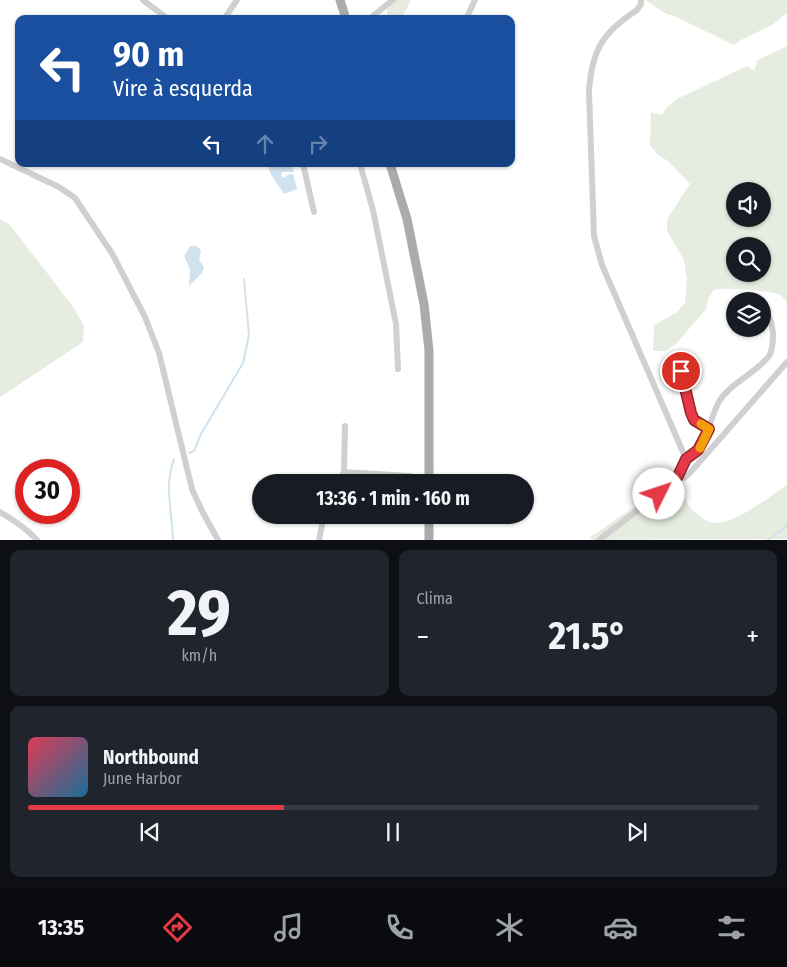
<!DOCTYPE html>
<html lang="pt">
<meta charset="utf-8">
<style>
:root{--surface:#171b24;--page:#20242c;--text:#f1f3f6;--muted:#9ea1a6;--line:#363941;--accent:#e63946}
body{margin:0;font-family:"Fira Sans Condensed",sans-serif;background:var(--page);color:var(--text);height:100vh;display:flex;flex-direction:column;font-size:19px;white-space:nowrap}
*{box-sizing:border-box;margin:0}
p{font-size:16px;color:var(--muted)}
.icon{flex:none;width:28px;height:28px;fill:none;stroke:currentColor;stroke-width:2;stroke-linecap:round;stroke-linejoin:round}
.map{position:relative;height:540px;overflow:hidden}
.sheet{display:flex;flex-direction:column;gap:10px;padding:10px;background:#0d0f14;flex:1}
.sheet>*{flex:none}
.top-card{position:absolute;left:15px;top:15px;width:500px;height:152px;border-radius:10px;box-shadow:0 1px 4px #0004;background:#1a4fa0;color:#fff;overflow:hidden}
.fabs{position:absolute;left:726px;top:182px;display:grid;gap:10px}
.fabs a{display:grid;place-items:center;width:45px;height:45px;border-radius:50%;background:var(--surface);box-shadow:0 1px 4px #0004;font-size:25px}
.speed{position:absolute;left:15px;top:459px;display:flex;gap:10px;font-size:25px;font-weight:700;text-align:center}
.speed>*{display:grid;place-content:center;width:65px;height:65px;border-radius:50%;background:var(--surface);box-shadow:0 1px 4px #0004;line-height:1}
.speed .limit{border:8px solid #d22;background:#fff;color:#111}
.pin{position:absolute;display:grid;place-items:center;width:42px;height:42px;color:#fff;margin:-21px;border:2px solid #fff;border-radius:50%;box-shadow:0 1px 5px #0007}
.me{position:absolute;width:55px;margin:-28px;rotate:49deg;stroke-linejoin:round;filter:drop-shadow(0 0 4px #0008)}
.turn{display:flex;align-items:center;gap:18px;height:105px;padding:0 15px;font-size:22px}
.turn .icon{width:65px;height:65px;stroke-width:2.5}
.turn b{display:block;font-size:35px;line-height:42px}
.lanes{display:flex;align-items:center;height:48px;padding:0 15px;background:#0003;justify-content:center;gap:25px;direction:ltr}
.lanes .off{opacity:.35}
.big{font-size:38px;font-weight:700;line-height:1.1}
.sheet .tile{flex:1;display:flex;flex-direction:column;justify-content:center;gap:8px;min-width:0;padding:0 18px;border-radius:10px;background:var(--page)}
.sheet .dial{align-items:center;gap:0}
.dial b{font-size:65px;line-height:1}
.song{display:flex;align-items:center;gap:15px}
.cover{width:60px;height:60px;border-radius:8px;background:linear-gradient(135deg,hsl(350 70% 55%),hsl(200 70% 35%))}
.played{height:5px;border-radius:2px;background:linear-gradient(90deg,var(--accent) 35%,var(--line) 35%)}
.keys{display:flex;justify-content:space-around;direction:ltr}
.heat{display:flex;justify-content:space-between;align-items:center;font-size:28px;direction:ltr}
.sheet .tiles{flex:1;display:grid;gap:10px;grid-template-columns:1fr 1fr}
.tile:last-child{grid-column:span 2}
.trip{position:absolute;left:252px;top:474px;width:282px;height:50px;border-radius:25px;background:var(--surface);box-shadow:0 1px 4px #0004;font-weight:700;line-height:50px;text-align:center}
.dock{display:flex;height:80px;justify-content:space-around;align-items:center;background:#090b0e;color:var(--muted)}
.dock .icon{width:35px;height:35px}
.dock .current{color:var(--accent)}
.dock b{font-size:22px;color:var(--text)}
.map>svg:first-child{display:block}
</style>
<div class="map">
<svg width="787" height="540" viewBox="0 0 787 540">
<rect width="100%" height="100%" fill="#fff"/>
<!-- green -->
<path fill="#e6ecdf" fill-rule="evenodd" d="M389,0H411L401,19H387V3Z
M645,0H787V13L772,25L741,40L734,45L672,15H668Z
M787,46V302C784,299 782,295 778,294C766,290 726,287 714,290L708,299L706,309L675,345L665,351H653L654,325L677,312L685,303L687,280L684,260L667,231V219L690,184L668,161L658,155L650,145L651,112L662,115L666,108L677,99L747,66L754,71L757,63L756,61ZM762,191V219H735V191ZM762,246V274H735V246Z
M0,219L10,225L74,308L84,326L83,342L0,397Z
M787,485V539L593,540L590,537C615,523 650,488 679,489C686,496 687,506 693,511C697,514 704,520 709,522C730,529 770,496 787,485Z"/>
<!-- water -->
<path fill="#cfe2ee" d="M268,164H291L294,172H282L281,175L283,178L290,174H293L297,189L284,194L270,173Z
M190,246H196L201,250L199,260L204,267L202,273L189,286L190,269L184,256Z"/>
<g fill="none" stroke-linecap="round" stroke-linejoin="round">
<!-- stream -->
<path stroke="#cfe2ee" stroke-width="2" d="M189,453L194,451L201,434L243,363L249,335L244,279
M173,540C172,510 164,488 174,459
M768,540L787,526"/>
<!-- minor -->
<path stroke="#d0d0d0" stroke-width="6" d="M143,0L168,19
M224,19L237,0
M369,19L393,0
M466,19L475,0
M0,159L59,187L75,198L113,255L145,317L159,353L192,489L202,511L218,540
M303,164L314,212
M360,164L373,210L396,324L398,369
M681,371L691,413L694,420L709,429
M686,459C711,444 707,421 720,400C732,382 756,373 769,356C773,350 773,341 773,334C772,323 771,318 762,310
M344,472L410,476
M678,477L684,478L689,474L787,362
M339,482L344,472L345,426
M0,512C14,520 26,528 37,540
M319,540L324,515
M599,540L673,483L682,471L686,459L602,265L594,236L589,91C592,50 602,33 637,10L641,4V0"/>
<!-- major -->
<path stroke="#ababab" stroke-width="9" d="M340,0L346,19
M390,164L407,219L424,304L429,351V482
M429,515V540"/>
</g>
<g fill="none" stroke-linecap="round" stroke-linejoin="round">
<defs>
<path id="route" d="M659,494L678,476L686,459L698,450L709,429L694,420L691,413L681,371"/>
</defs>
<!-- route casing -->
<use href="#route" stroke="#96252e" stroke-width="12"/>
<!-- route -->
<use href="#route" stroke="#e63946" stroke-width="9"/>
<!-- slow -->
<path stroke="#f59e0b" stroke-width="9" d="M700,448L709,429L701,424"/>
</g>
</svg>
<div class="fabs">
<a><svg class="icon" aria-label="sound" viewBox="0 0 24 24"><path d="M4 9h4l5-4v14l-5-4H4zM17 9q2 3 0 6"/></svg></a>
<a><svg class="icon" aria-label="search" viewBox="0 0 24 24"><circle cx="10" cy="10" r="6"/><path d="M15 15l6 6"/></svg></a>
<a><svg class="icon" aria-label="layers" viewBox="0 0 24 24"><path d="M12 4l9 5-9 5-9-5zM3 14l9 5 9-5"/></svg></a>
</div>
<div class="speed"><div class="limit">30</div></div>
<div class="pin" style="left:681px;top:371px;background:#d93025"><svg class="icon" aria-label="arrive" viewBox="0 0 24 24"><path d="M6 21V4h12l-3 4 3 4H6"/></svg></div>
<svg class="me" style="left:659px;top:494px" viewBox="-20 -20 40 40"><circle r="19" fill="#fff"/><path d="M0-13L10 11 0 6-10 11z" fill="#e63946"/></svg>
<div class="trip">13:36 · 1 min · 160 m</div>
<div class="top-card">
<div class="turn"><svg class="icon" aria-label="left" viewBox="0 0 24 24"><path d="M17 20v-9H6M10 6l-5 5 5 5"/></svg><div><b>90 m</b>Vire à esquerda</div></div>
<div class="lanes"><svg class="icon" aria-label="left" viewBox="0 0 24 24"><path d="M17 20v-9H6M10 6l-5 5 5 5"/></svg><svg class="icon off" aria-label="ahead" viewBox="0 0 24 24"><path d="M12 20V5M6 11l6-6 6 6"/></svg><svg class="icon off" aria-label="right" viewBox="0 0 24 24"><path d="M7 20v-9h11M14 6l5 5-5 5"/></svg></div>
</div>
</div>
<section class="sheet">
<div class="tiles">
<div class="tile dial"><b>29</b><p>km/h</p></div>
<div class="tile"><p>Clima</p>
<div class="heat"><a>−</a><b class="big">21.5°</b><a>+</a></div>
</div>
<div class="tile">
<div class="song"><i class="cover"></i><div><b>Northbound</b><p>June Harbor</p></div></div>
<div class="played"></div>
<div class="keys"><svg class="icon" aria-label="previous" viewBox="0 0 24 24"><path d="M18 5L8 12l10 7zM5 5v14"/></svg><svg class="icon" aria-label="pause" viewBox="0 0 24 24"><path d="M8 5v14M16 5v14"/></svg><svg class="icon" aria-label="next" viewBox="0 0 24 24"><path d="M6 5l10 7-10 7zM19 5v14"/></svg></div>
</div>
</div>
</section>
<nav class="dock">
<b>13:35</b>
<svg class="icon current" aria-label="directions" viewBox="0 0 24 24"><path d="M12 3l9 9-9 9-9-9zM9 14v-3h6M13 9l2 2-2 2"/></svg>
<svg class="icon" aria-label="music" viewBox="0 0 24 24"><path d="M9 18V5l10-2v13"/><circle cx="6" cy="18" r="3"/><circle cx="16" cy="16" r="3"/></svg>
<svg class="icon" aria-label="phone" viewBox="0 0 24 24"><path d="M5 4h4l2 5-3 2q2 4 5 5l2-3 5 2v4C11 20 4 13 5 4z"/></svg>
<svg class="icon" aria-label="climate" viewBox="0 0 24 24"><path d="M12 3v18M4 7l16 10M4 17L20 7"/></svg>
<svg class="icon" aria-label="car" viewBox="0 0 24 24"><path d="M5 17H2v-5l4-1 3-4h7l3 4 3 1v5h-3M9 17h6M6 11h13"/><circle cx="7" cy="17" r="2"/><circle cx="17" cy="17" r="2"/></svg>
<svg class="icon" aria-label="filters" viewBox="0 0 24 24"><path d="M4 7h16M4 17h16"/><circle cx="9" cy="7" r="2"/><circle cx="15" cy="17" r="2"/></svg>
</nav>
